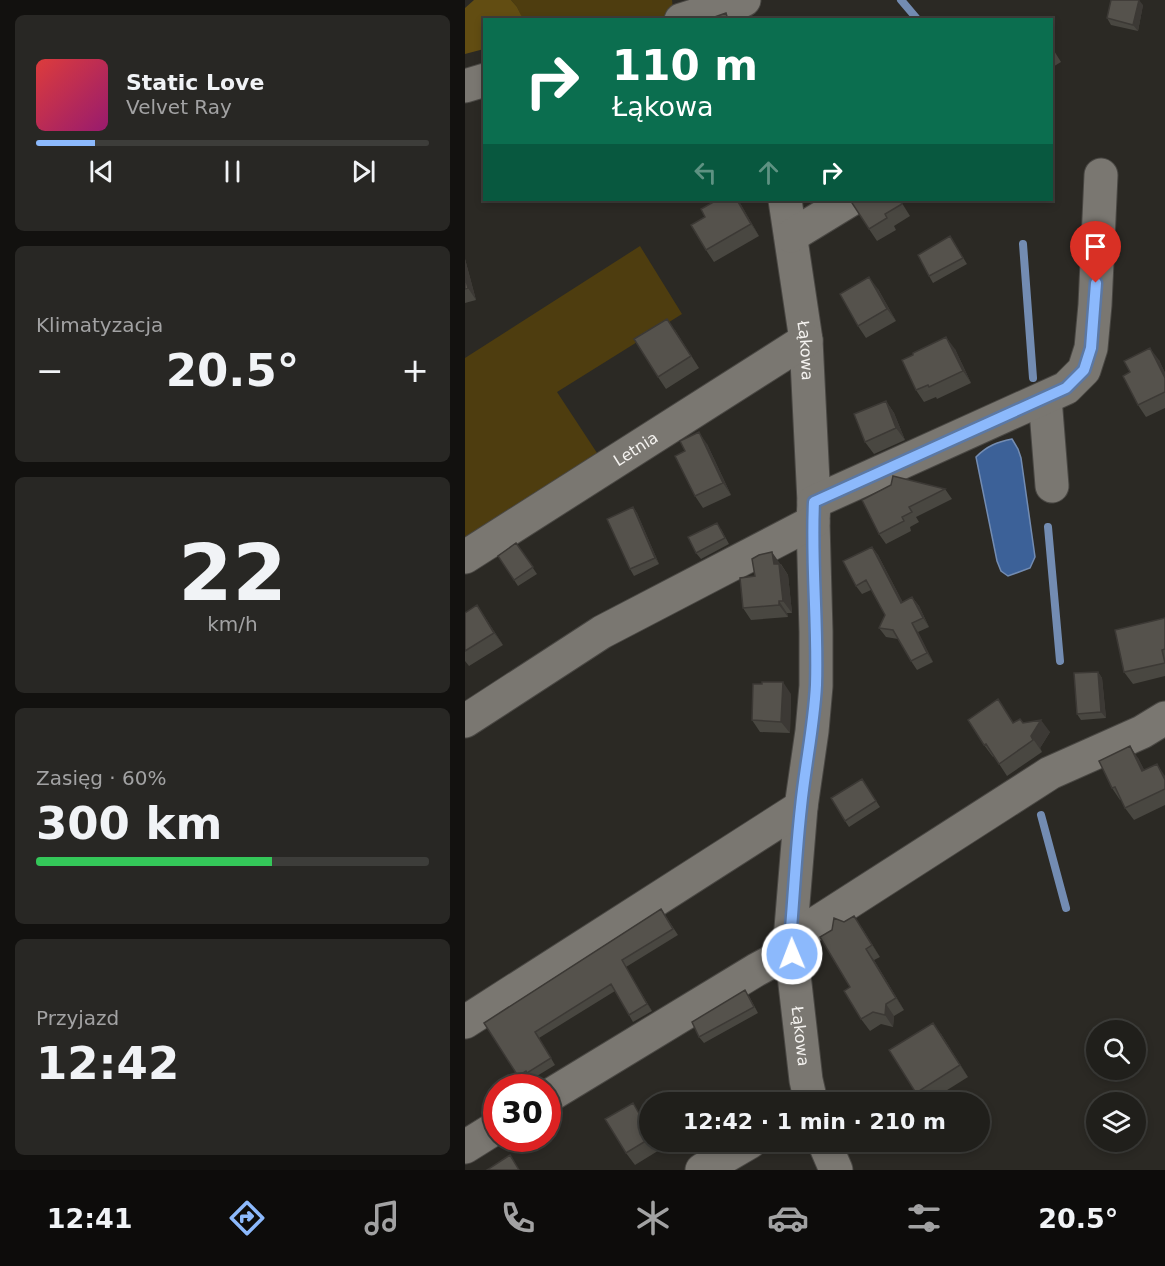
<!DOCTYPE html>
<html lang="pl">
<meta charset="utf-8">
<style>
:root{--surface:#201f1b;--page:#282724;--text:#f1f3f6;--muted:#a2a2a3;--line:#3d3d3a;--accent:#8cb9fc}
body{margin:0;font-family:"DejaVu Sans",sans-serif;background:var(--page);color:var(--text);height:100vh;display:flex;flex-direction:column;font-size:22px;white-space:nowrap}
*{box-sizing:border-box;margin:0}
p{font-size:20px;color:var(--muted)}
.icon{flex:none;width:33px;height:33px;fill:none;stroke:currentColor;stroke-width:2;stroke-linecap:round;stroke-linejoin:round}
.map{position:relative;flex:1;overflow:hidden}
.panel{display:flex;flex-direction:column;gap:15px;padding:15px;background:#12110f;width:465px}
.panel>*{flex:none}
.top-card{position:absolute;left:18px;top:18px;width:570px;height:183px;border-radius:0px;box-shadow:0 3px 9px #0003,0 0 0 2px var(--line);background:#0b6e4f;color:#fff;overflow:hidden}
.controls{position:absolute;left:621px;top:1020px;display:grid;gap:12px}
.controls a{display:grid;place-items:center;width:60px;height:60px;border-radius:50%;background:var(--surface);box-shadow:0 3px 9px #0003,0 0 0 2px var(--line);font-size:30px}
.speed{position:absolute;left:18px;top:1074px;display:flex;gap:12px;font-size:30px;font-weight:700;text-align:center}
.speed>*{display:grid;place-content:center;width:78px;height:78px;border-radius:50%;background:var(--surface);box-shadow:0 3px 9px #0003,0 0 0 2px var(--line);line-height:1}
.speed .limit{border:9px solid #d22;background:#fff;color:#111}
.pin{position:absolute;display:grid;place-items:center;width:51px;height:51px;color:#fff;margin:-62px -26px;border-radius:50% 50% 50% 0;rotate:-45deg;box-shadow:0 0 6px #0007}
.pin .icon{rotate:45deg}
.me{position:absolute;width:66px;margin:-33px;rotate:359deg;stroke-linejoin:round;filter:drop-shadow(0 0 4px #0008)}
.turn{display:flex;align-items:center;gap:21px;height:126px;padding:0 30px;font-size:27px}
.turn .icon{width:78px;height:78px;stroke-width:2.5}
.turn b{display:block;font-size:42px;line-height:51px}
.lanes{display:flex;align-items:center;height:57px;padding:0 30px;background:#0003;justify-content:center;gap:30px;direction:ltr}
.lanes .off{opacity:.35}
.big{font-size:45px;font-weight:600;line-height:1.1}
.panel .tile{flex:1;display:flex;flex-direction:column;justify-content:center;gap:9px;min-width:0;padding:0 21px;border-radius:9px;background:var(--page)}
.panel .dial{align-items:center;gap:0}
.dial b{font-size:78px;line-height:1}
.song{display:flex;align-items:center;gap:18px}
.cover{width:72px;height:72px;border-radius:9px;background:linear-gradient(135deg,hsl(0 70% 55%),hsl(320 70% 35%))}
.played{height:6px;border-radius:3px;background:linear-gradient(90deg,var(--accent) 15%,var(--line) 15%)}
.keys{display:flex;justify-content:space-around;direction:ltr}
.heat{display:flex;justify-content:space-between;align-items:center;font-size:33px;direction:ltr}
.charge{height:9px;border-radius:4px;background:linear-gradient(90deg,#34c759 60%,var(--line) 0)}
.trip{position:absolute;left:174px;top:1092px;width:351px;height:60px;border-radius:30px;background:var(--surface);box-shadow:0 3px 9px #0003,0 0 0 2px var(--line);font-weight:600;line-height:60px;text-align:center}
.dock{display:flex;height:96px;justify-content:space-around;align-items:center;background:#0d0c0b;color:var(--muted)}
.dock .icon{width:42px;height:42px}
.dock .active{color:var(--accent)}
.dock b{font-size:27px;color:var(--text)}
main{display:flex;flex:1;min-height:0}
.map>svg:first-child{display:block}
</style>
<main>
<section class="panel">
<div class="tile">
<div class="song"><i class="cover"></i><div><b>Static Love</b><p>Velvet Ray</p></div></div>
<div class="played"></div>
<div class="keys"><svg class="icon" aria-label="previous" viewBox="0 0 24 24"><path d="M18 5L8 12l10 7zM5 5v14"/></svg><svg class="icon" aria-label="pause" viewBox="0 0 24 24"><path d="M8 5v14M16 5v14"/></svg><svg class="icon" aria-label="next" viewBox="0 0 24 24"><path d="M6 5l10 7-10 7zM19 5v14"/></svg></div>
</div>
<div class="tile"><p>Klimatyzacja</p>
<div class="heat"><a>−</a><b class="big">20.5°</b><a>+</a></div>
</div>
<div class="tile dial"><b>22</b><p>km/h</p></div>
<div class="tile"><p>Zasięg · 60%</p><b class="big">300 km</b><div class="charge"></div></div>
<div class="tile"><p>Przyjazd</p><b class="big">12:42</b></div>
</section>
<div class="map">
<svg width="700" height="1170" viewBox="0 0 700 1170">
<rect width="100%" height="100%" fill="#2b2924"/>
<!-- green -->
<path fill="#4e3d0f" d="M46,0H207C209,11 203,17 193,19L58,20L52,7Z
M175,246L217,314L92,392L134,456L0,541V358Z"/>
<!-- forest -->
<path fill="#624d12" d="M9,0H46L52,7L58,19L20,20L19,49L0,54V8Z"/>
<!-- water -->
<path fill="#3c6198" stroke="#738cb2" stroke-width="1.5" d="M547,439L553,449L556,458L570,557L565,568L543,576L536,571L532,561L511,457C522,446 532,442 547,439Z"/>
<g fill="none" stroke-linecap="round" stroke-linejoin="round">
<!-- stream -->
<path stroke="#738cb2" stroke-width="8" d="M436,0L453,20
M558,244L568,378
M583,527L595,661
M576,815L601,908"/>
<defs>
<g id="minor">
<path d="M216,20L279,0"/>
<path d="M0,86L20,80"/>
<path id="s1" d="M320,200L341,340L349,502L348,522L351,632V686L347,731L336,807L325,940L341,1080L346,1102"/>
<path d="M326,236L385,200"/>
<path d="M580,398L587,486"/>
<path d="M349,502L601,388L619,370L626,348L630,305L636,175"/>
<path id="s2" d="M0,557L341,340"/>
<path d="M0,721L137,632L348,522"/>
<path d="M325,940L585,773L677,732L700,718"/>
<path d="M0,1022L336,807"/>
<path d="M82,1097L291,970L315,957L327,954"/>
<path d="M359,1142L371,1170"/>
<path d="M0,1147L32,1127"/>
<path d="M237,1170L285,1142"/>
</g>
</defs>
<!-- minor casing -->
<use href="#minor" stroke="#494743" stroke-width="35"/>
<!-- minor -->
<use href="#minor" stroke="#7a7771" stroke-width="33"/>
</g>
<!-- wall -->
<path fill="#494741" d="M678,5L673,31L646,25L642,18Z
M586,46L596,62L586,68Z
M435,200L445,216L429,226L431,230L412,241L404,229Z
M275,203L294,236L249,262L241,250Z
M485,236L502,264L468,283L464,276Z
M0,259L11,300L0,303Z
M413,289L431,321L401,338L393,326Z
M210,330L234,368L201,389L193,377Z
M490,349L506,383L472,399L471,397L459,402L451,390L448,355Z
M694,360L700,373V408L681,417L673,405Z
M421,401L429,413L440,440L409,454L400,442Z
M242,444L266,495L238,508L230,496L220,451Z
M480,489L487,499L451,517L454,522L445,527L446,531L421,544L414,534L397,500Z
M168,507L172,513L194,564L169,576L165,569Z
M256,529L264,544L236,559L231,553Z
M51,543L72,574L53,586L33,556Z
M407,547L413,555L438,603L447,597L454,606L464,627L453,632L468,662L452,670L446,661L433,639L421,637L414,628L420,615L406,590L397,594L391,586Z
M316,564L323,575L327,613H322L323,617L286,620L278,608L290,576Z
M12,605L38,645L4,666L0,661V613Z
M700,618V676L668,684L659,672Z
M633,672L637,678L641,718L616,720L612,714Z
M326,694L325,733L295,732L287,720Z
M549,722L558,723L585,732L575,748L577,752L542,776L529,756L528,757L519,745Z
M673,758L679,770L700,776V805L669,820L660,808L656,799L655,800L647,788Z
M397,779L415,807L384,827L380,821Z
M196,909L213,935L161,967L187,1011L168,1022L150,991L74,1038L90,1065L67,1079L66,1078L58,1083L19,1023Z
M397,928L415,957L409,960L439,1010L429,1016L428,1027L416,1024L405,1031L396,1019L385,987Z
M284,996L293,1013L239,1043L234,1037Z
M476,1034L503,1077L463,1102H457L451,1093Z
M176,1114L184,1129V1142H192L196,1149L170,1165L161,1153Z"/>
<!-- shaded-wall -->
<path fill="#3c3935" d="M674,0L678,5L673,31L668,25Z
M272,200H273L275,203L294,236L286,224Z
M0,259L11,300L3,288L0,277Z
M404,277L413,289L431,321L422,309Z
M481,337L490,349L506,383L498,371Z
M685,348L694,360L700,373V378Z
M421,401L429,413L440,440L431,428Z
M234,432L242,444L266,495L258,483Z
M168,507L172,513L194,564L190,558Z
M407,547L413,555L443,612L436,603Z
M307,552L323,575L327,613L318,601L309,564Z
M447,597L454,606L464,627L458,618Z
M314,601L322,613L323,617L314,605Z
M12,605L20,617L38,645L29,633Z
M447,623L453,632L468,662L462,653Z
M633,672L637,678L641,718L636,712Z
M318,682L326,694L325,733L316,722Z
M576,720L585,732L575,748L577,752L566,736Z
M665,746L673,758L686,783L677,771Z
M692,764L700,776V780Z
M389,916L397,928L415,957L407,945Z
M401,949L409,960L439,1010L431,998Z
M157,960L161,967L187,1011L182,1004Z
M421,1004L429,1016L428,1027L420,1015Z
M468,1023L476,1034L503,1077L495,1065Z
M168,1103L184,1129V1131Z"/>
<!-- building -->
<path fill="#55524c" stroke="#3c3935" stroke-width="1.5" d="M646,0H674L668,25L642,18Z
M261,13L263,20H241Z
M252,200H272L286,224L241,250L226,225L240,217L236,209Z
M391,200H434L437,204L420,214L422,218L404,229L387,203Z
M485,236L498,258L464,276L453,255Z
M0,277L3,288L0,289Z
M404,277L422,309L393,326L375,294Z
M202,319L226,356L193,377L169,339Z
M481,337L498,371L464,387L463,385L451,390L437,360L448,355V353Z
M685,348L700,378V392L673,405L658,376L665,372L659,361Z
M421,401L431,428L400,442L389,414Z
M234,432L258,483L230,496L210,456L220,451L215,441Z
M428,476L480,489L444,507L447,512L437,517L439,521L414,534L397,500L426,485Z
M168,507L190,558L165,569L142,519Z
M252,523L260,538L231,553L223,537Z
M51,543L68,567L49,580L33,556Z
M407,547L436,603L447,597L458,618L447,623L462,653L446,661L428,630L414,628L420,615L401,580L391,586L378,561Z
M307,552L309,564H314L318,601H314V605L278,608L275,578L290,576L287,559L294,555Z
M12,605L29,633L0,651V613Z
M700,618V649L697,650L700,663L659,672L650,630Z
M633,672L636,712L612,714L609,673Z
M297,682H318L316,722L287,720L288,684H297Z
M533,699L548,723L555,719L558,723L576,720L566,736L568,740L534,764L521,744L519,745L503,720Z
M665,746L677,771L692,764L700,780V789L660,808L650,787L647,788L634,761Z
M397,779L411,801L380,821L366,798Z
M196,909L208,929L157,960L182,1004L164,1015L146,984L70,1032L86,1058L62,1073L61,1071L53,1076L19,1023Z
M389,916L407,945L401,949L431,998L421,1004L420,1015L408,1012L396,1019L379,991L385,987L355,937L367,930L369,918L379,922Z
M280,990L289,1007L234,1037L227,1022Z
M468,1023L495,1065L451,1093L424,1050Z
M168,1103L184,1131V1139L161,1153L140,1119Z
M45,1155L54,1170H22Z"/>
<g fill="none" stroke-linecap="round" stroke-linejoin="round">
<defs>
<path id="route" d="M327,954L325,940C329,896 331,851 336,807C340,766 349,726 351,685C353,624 346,563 349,502L601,388L619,370L626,348L631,283"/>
</defs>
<!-- route casing -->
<use href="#route" stroke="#5b78a4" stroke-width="15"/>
<!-- route -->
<use href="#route" stroke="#8cb9fc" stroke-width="10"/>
</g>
<g text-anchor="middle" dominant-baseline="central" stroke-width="6" stroke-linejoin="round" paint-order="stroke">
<!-- street labels -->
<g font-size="16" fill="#f4f2ef" stroke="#13120f">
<text stroke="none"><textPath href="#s1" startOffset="152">Łąkowa</textPath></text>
<text stroke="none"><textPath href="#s2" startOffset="202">Letnia</textPath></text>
<text stroke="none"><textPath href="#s1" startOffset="840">Łąkowa</textPath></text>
</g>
</g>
</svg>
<div class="controls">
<a><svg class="icon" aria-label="search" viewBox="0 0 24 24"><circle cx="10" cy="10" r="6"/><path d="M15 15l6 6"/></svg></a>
<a><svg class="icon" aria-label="layers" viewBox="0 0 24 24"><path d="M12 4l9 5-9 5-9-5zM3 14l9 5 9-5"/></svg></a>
</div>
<div class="speed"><div class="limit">30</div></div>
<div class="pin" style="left:631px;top:283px;background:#d93025"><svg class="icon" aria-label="arrive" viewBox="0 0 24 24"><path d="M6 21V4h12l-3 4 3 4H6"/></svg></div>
<svg class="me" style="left:327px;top:954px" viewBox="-20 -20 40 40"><circle r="17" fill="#8cb9fc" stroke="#fff" stroke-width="3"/><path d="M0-11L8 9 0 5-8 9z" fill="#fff"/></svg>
<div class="trip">12:42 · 1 min · 210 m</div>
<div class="top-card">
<div class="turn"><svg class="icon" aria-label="right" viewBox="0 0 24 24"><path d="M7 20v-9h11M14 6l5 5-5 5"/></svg><div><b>110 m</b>Łąkowa</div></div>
<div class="lanes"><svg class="icon off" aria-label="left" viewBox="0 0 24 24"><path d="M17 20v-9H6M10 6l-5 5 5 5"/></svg><svg class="icon off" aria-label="ahead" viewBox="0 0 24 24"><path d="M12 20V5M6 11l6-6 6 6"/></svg><svg class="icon" aria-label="right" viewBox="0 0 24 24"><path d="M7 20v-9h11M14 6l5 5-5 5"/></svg></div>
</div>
</div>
</main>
<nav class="dock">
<b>12:41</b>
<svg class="icon active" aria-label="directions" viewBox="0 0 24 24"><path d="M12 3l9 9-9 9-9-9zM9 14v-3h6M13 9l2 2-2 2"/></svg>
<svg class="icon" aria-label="music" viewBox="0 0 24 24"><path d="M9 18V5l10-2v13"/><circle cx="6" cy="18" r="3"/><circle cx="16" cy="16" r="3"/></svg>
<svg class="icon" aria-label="phone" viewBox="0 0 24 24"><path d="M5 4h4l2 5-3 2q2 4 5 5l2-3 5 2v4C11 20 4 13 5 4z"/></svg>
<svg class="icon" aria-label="climate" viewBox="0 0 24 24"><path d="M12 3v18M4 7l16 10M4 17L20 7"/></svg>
<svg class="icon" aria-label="car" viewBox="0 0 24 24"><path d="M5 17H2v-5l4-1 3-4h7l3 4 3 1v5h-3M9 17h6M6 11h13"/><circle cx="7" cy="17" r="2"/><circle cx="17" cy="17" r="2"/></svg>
<svg class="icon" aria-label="filters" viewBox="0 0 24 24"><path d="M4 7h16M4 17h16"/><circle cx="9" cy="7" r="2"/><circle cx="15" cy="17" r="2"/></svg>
<b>20.5°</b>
</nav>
